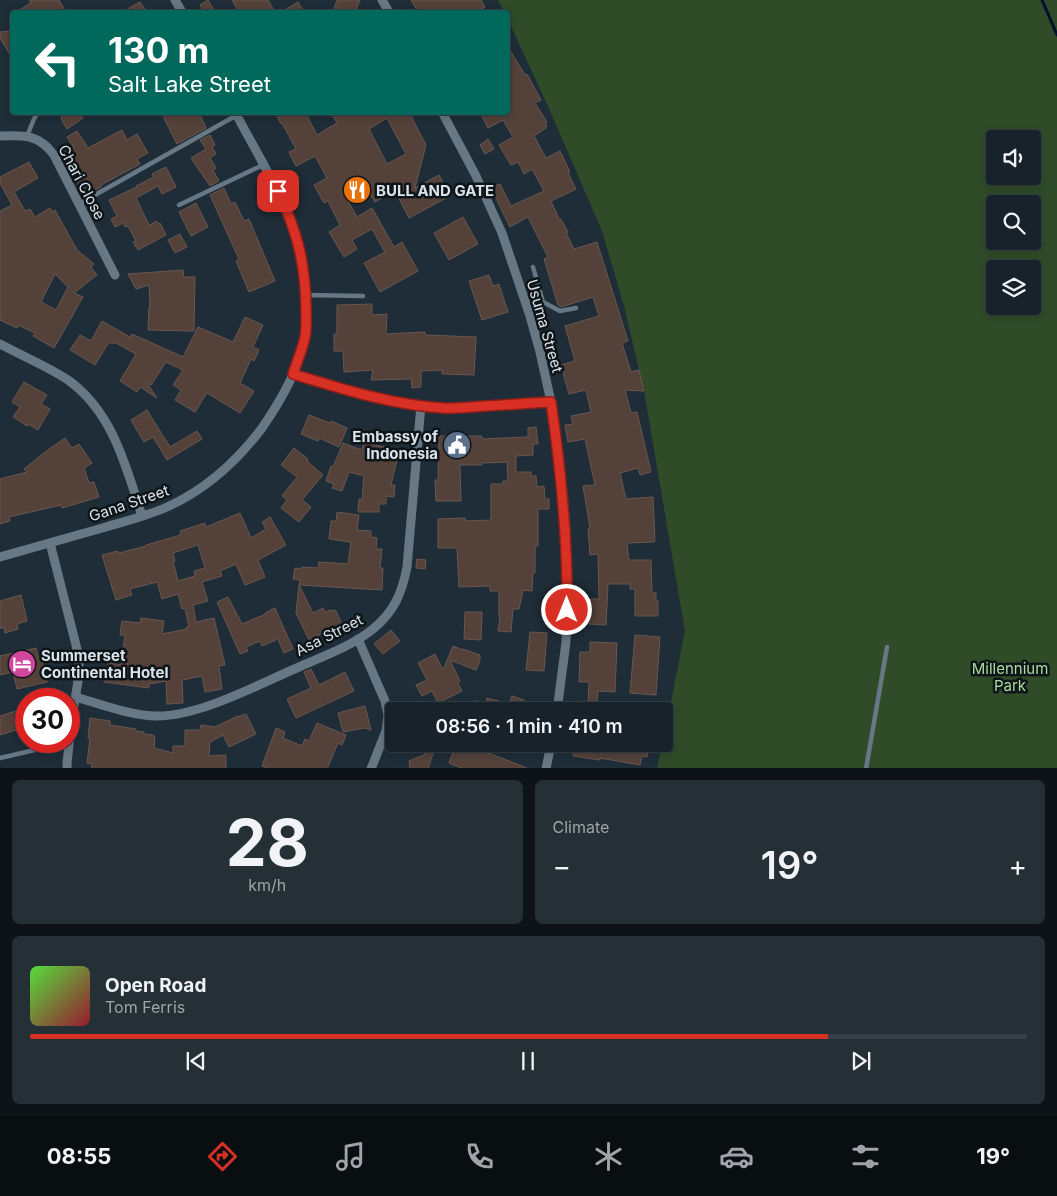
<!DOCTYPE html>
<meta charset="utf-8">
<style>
:root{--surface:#17222a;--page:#242f36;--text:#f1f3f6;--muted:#9ea4a8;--line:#363f47;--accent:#d93025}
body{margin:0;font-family:Inter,sans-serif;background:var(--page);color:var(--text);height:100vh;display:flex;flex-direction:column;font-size:19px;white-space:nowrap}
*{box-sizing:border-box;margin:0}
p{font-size:16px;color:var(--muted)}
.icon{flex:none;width:28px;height:28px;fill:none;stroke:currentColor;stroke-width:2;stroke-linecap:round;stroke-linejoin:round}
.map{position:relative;height:768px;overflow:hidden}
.drawer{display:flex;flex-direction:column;gap:12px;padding:12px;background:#0d1317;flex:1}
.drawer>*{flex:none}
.top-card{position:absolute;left:10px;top:10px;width:500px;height:105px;border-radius:5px;box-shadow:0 2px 8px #0003,0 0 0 1px var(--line);background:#00695c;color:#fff;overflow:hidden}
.controls{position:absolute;left:986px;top:130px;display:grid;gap:10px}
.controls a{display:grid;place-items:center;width:55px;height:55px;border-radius:5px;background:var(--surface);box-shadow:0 2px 8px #0003,0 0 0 1px var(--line);font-size:25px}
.speed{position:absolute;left:15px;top:688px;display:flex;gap:10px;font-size:25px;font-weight:700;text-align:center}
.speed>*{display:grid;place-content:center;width:65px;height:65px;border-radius:50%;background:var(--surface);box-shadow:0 2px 8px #0003,0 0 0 1px var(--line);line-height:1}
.speed .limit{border:8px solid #d22;background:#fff;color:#111}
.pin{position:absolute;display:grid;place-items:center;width:42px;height:42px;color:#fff;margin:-21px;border-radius:10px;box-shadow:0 2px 8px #0006}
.me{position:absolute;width:55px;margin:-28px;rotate:0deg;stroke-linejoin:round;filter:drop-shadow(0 0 4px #0008)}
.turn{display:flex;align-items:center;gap:18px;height:105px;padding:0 15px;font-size:22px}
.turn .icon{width:65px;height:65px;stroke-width:2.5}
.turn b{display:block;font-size:35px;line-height:42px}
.big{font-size:38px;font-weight:600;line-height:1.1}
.drawer .card{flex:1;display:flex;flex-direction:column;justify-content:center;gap:8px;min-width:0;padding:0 18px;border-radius:8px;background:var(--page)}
.drawer .dial{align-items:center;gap:0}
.dial b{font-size:65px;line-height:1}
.song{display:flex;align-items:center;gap:15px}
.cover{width:60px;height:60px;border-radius:8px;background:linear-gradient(135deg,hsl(110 70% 55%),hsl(350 70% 35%))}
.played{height:5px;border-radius:2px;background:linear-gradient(90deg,var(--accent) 80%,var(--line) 80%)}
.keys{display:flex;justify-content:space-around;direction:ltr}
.heat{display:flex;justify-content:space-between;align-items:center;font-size:28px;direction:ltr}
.drawer .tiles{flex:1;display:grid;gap:12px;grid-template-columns:1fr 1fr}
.card:last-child{grid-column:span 2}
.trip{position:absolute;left:385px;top:702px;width:288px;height:50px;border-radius:5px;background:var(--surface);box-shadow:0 2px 8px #0003,0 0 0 1px var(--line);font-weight:600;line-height:50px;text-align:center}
.tabs{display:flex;height:80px;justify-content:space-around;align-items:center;background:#090e11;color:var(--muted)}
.tabs .icon{width:35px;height:35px}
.tabs .selected{color:var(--accent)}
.tabs b{font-size:22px;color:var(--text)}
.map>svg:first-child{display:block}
</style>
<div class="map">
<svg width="1057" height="769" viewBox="0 0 1057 769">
<rect width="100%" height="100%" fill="#1f2d38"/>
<!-- green -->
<path fill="#2f4b28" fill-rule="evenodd" d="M498,0H1057V768H657L662,744H664V737L685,631L644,391L624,306L602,231L547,104L508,20V12H504ZM995,139H1032V176H995ZM995,204H1032V241H995ZM995,269H1032V306H995Z"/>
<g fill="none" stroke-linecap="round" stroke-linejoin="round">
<!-- stream -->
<path stroke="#031030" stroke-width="3" d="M1042,0L1057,35"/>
</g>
<!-- building -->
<path fill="#53413a" stroke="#6a574f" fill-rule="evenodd" d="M29,0H59L66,12H16L31,3Z
M208,0L215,12H204L200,5Z
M232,0H268L275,12H239Z
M337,0H360L355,12H333Z
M411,0H481L485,7L477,12H418Z
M140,2L147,12H122Z
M298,2L304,12H281Z
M12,31V58L0,38V32Z
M508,47L525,75L527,74L541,100L535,103L547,122L545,123L547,126L545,127L546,128L534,136L546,158L560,151L570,172L568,173L576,189L551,201L559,219H561L568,232L566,233L574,249L597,242L628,341L622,343L631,372L639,370L644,391L625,390L631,413L637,412L651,472L640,475L638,468L620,473L626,499L653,497L655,541L654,542L627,543L629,560H651L652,593H656V601H658V616H635V589H630V584H608L606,625L589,624L590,599H599L598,554L590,555L588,529L590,528L583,486L595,485L585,439L568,442L565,425L573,424L571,416L591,412L586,390L569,394L561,365L575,361L565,326L599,316L593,297L561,307L558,305L544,259L548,257L528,217L510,227L491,188L500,184L511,206L544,191L532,169L524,174L518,162L511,165L499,145L513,137L503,120L488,128L480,112H508Z
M58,112H80L83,118L67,129L61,119L62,118Z
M161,112H199L206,128L177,144Z
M275,112H305L317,135L337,123L333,116L338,112H409L426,145L415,188L439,175L450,196L409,218L395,191L375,202L368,191L348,201L357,217L372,208L394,247L402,242L418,271L380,292L364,263L385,252L372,229L352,240L357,249L344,257L329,232L340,225L328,201L324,203L314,185L327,178L315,156L296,166L289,152L296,149L282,123L281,124ZM387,118L406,154L387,164L369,129Z
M122,130L127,140L137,134L148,153L137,159L140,164L101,185V187L88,194L83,185L80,187L63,153L74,148L67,137L77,131L88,148Z
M210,135L215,145L212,147L216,154L210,158L216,168L213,170L219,181L210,186L191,158L206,149L200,140Z
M488,139L494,149L485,154L480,145Z
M29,162L38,178L14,192L25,211L30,209L35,217L50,208L52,212L55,210L77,250L94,264L91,267L97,275L74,293L83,297L54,348L33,336L35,333L18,325L17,328L0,320V211L12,205L0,183V177ZM55,274L68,287L56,310L41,302Z
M166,167L176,187L162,194L158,186L136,198L148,223L150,225L156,221L158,224L160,223L166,235L138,250L133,242L136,241L128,226L125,227L123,223L115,227L111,219L117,216L109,200L137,187L136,186L154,177L152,174Z
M224,188L231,204L235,202L244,221L249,219L275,281L249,292L236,261L239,259L210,195Z
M196,203L208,227L191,236L179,212Z
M463,217L478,244L449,260L434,233Z
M180,234L187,247L175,253L168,240Z
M183,270L184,277H195L194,331L148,330L149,307H150L149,285L136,289L128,274Z
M489,275L493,286L499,284L508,312L482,320L469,281Z
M372,304V315L387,314L386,334L425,332V335L476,337L474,375L442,374V370L421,371V387L412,388L411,379L371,380L373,370L344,372L343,351H334V334H337V305Z
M245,317L263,325L253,347L259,350L254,361L251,359L240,383L254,391L240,413L207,393L195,412L175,400L181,390L173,385L183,370L166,362L151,385L147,383L157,398L140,387L137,392L120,381L136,354L114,342L113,344L109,342L95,365L70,350L80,335L91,341L102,321L130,337L132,334L183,357L198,327L233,342Z
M24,382L47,395L41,404L50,409L38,430L28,424L27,426L13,417L20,407L12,402Z
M147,410L170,447L197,431L202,439L167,460L153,437L144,442L131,420Z
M309,415L330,423L331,421L347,428L339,447L319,438L318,441L301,434Z
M536,427L538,444H533V455L516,456V472H531V476H536L537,487L544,486L545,499H549V509H538V546H535V573H533L532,591L523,590L519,609H513L511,632L498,631L500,617H499V591H490V586L459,587L457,548H438V519L465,518L466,521L491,520V484H503V481H508L507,462L482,463V465H460L461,501H436L435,480H438L439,436H482V439L528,437V428Z
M65,438L72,448L79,444L92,463L84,468L89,483L94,482L99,497L62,508L61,505L9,517L10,521L0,524V479L27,472L24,469L45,452Z
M364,442L396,450L395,455L398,456L391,485H395L394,497L386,496V504H379V512H358L359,499L362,500L364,476L349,472L342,491L332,488L334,484L326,481L331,466L333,467L343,443L362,450Z
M294,448L308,459L307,461L323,475L302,500L311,507L299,522L281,508L287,500L282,496L297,477L281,465Z
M337,512L359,515L357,530L371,531V537L377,538L376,549H382L380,568H383L382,590L299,585L300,580L293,579L295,568L301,569L302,567L318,568L319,562L348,564L351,542L329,539L331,521H336Z
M240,513L251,538L266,529L262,522L270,517L286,545L258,560L265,577L245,585L236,564L220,571L222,576L202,582L208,601L193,605L196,622L214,618L225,665L219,666L222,689L205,692L202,676L182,680L183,703L167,704L166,681L149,684V688L104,682L108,662L121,665L125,635H120L122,621L140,623L141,618L164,621L162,634L187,629L186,627H189L185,608L182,609L178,594L162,599L157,582L130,589L132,595L116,600L102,555L118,551L119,553L146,546V545L181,535L180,531L205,523L206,527ZM198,545L205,568L194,571L195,576L178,581L173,561H175L173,553Z
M417,559L426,560L425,569L416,568Z
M299,585L313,613L323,608L325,612L330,610L336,611L343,627L328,634L327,631L309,640L296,613Z
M21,595L27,621L17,624L18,629L5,633L4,628H0V601Z
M228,597L242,624L266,614L265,613L275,608L293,649L284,653L278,639L262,646L260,641L246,647L248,651L240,654L217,602Z
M465,612H482L481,640L464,639Z
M391,630L400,641L383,654L374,644Z
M530,632L547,633L544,671L526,670Z
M635,635L660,637L656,695L630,693Z
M590,642L617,643L615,692L598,691L597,702L622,706V711H581L583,701L588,702L589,682H579L580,652H590Z
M453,646L463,650V649L480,655V660L476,670L450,660L460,681L458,683L462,691L438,703L432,691L422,696L416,685L427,680L418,663L435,654L443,670Z
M36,648L38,657L41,656L47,682L17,689L13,672L0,675V656Z
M311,669L319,685L345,672L354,691L296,718L287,699L311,688L304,672Z
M512,696L524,700L521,708L524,709V711H470L474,701L486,702L487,698L509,704Z
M365,706L371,730L364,728L343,732L338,713Z
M22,709L26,727L0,735V716Z
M246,714L256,734L229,747L223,735L210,742L209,756L226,755V769H91L92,764L87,763L90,738H88L90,718L110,721V725L136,729V731L144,732V734L153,735L155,737L154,748L173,753V746H185V730H200L201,725L215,727L238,716V717Z
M317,723L346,735L342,745L338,743L327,769H269L262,766L276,728L285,732L283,738L302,746L305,739L309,741Z
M411,744H436L428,769H410L409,761L426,754Z
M456,744H474L473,747L527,768V769H464L449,763Z
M575,744H644L643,747L648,748L647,757L642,756L640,765L600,758V760L573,756Z"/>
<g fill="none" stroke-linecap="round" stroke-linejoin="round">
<!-- lane -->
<path stroke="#677884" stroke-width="4.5" d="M27,136L34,119L38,112
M79,204L237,115
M179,205L263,165
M533,267L543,302
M306,295L363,296
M528,308L543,302L560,311L576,308
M0,758L69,742
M866,769L887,647"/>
<!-- street -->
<path stroke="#677884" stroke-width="9" d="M175,0L182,12
M382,0L389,12
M442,112L476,176L502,233L530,316L540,352L551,402L559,453L566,527L567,595L566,642L557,711
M0,136C23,135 39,134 54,155L115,275
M0,344C22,356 47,366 68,380C113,412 126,467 142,516
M293,374L344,390L375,397L396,402L445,408L551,402
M50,543L76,645L79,659V675L72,718L67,763V769
M0,557C35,547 70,537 106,527C126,521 147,516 167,507C205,490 237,461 262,428C280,402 300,368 305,336C306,327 306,318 306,309C305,277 302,243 288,213C273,179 253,146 235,112
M358,639L385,701L388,715L386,731L371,769
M76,697C100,704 132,716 157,716C201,716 259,684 299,667C324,656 352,646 373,629C394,612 402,593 407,567L421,405
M546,769L551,744"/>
</g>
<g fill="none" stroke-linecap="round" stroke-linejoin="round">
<defs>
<path id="route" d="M278,191C297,231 305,262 306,306C306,316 307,327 305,337C302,350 297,362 293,374C342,389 392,405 443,408C457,409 472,407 486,406C508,405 529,403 551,402C561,471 568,540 567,610"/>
</defs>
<!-- route casing -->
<use href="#route" stroke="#8d1f18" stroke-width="12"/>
<!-- route -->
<use href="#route" stroke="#d93025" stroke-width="9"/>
</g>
<!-- icons -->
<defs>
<symbol id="restaurant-disc" viewBox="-11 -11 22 22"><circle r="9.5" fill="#e8710a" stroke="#0e1519"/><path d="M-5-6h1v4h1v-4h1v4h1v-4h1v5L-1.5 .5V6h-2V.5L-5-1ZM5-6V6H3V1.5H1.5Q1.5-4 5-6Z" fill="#fff"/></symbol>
<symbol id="civic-disc" viewBox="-11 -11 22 22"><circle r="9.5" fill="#5c6f8a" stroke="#0e1519"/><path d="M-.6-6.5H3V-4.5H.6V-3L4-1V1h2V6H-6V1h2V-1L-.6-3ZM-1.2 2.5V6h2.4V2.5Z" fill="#fff"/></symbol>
<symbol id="hotel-disc" viewBox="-11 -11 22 22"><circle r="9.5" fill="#d1479c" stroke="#0e1519"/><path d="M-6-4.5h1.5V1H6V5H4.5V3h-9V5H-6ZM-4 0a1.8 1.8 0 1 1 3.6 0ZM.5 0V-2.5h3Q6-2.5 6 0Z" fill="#fff"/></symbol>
</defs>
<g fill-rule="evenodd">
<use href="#restaurant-disc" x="341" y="174" width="32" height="32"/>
<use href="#civic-disc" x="441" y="429" width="32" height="32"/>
<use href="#hotel-disc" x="6" y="648" width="32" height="32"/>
</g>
<g text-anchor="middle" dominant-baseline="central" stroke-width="5" stroke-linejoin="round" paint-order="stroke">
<!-- street labels -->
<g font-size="15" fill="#dae3ea" stroke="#0e1519">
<text transform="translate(82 182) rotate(62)">Chari Close</text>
<text transform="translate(545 326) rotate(74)">Usuma Street</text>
<text transform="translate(129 503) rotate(-19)">Gana Street</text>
<text transform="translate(329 635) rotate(-27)">Asa Street</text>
</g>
<!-- poi labels -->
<g font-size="15" font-weight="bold" fill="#dae3ea" stroke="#0e1519" text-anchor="start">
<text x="376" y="190">BULL AND GATE</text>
<text x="438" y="436" text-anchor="end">Embassy of<tspan x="438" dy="17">Indonesia</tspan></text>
<text x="41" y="655">Summerset<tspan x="41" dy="17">Continental Hotel</tspan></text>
</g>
<!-- park labels -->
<g font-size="15" fill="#abdc9e" stroke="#0e1519">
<text x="1010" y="668">Millennium<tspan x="1010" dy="17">Park</tspan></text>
</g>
</g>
</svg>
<div class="controls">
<a><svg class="icon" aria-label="sound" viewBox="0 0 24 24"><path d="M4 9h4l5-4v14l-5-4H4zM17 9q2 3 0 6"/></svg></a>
<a><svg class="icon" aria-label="search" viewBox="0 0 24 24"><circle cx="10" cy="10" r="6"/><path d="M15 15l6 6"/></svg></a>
<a><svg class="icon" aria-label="layers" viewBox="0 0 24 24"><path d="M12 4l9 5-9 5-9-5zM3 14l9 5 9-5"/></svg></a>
</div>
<div class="speed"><div class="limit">30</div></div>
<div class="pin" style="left:278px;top:191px;background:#d93025"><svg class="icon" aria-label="arrive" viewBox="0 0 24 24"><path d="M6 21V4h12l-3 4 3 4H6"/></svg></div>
<svg class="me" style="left:567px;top:610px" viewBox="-20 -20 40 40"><circle r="17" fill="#d93025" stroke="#fff" stroke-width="3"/><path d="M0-11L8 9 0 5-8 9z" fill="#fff"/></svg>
<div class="trip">08:56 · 1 min · 410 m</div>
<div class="top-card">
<div class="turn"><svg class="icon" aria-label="left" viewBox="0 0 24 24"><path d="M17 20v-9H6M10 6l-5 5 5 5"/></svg><div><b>130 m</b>Salt Lake Street</div></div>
</div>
</div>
<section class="drawer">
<div class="tiles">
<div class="card dial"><b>28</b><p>km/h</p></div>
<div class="card"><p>Climate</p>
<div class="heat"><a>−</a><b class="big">19°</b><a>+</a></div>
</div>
<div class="card">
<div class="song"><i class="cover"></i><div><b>Open Road</b><p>Tom Ferris</p></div></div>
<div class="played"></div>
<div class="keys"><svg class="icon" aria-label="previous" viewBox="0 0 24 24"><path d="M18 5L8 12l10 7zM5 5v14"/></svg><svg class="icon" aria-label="pause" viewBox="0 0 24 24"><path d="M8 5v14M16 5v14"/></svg><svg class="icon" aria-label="next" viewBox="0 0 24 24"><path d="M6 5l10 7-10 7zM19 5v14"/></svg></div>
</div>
</div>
</section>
<nav class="tabs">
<b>08:55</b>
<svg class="icon selected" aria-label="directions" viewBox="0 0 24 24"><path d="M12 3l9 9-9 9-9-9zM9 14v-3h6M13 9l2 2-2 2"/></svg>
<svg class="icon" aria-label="music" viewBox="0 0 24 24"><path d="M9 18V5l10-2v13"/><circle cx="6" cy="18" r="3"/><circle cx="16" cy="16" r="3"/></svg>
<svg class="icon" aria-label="phone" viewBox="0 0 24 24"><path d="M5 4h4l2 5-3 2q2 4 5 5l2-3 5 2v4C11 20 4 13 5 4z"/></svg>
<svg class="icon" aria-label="climate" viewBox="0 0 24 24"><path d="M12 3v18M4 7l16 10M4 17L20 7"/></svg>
<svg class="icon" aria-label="car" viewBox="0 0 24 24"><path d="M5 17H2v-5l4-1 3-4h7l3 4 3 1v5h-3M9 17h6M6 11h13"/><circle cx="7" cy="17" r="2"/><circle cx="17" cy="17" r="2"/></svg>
<svg class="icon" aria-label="filters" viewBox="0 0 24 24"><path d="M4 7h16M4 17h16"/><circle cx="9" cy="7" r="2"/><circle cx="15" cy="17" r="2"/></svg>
<b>19°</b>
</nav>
